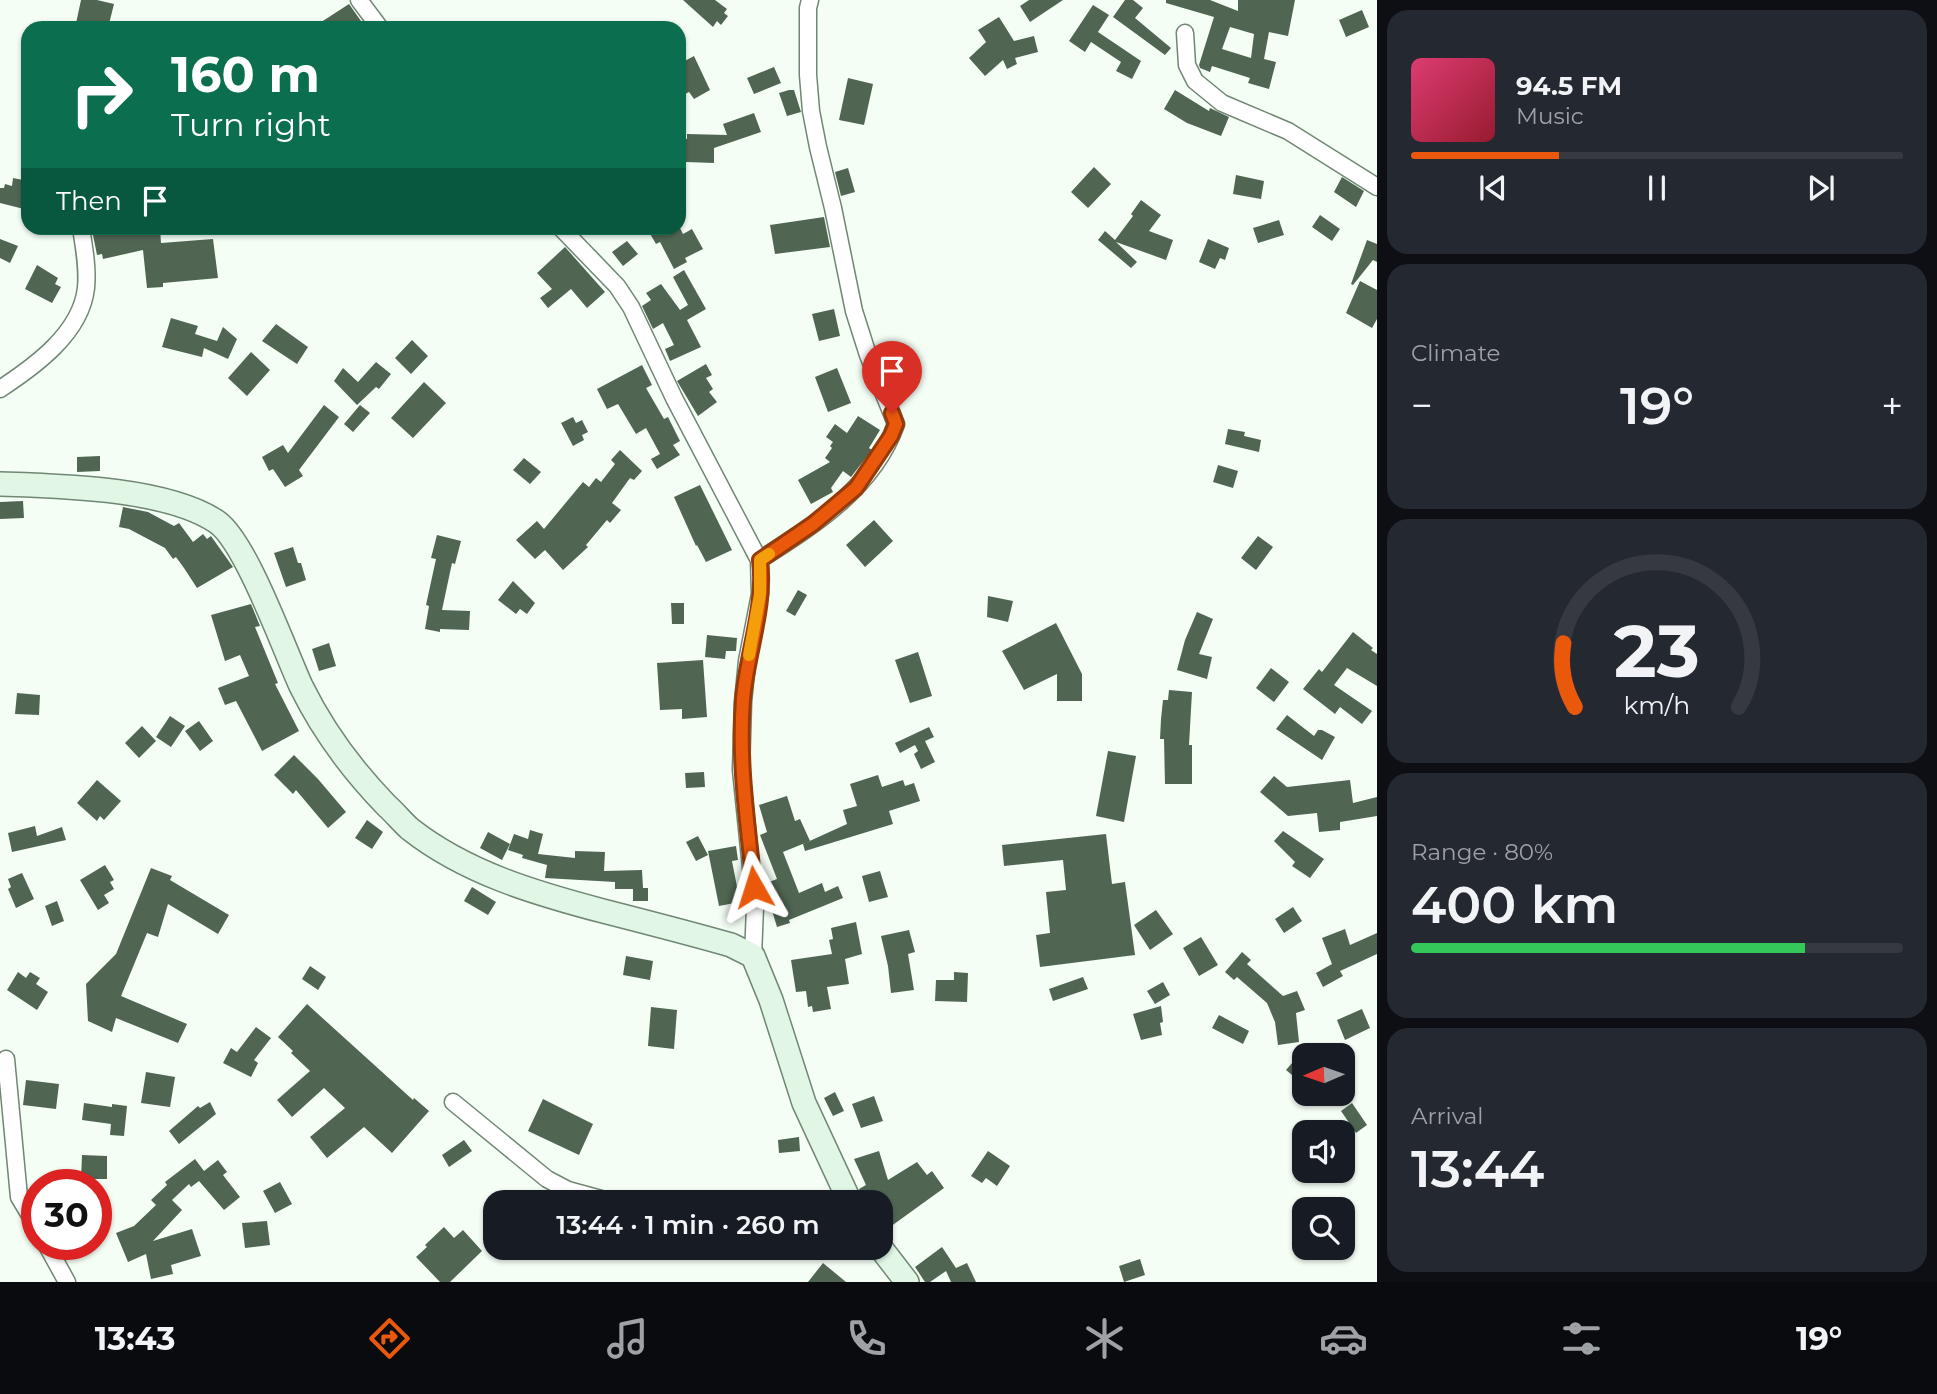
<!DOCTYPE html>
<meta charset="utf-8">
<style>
:root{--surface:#171b24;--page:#242831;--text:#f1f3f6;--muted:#9ea1a6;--line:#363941;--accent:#ea580c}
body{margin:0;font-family:Montserrat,sans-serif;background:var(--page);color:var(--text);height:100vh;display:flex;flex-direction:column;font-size:26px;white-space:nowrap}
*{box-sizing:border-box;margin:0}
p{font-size:23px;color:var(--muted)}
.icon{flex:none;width:38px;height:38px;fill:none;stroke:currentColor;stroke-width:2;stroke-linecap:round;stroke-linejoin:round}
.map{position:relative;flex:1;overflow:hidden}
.details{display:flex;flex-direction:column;gap:10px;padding:10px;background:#0d0f14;width:560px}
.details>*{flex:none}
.guide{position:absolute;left:21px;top:21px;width:665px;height:214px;border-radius:21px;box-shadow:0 2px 5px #0004;background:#0b6e4f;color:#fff;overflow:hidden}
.needle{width:46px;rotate:268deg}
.controls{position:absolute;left:1292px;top:1043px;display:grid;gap:14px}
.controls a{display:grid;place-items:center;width:63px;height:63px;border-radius:14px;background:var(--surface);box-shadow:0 2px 5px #0004;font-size:35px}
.speed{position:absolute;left:21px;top:1169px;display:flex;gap:14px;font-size:35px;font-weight:700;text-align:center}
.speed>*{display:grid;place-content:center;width:91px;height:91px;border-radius:50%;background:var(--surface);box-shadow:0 2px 5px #0004;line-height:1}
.speed .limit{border:10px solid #d22;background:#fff;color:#111}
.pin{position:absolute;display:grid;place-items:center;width:60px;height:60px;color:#fff;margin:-72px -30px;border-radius:50% 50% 50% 0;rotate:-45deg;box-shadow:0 0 7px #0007}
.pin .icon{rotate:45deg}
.me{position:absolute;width:77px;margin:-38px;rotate:354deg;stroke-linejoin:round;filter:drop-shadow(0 0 5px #0008)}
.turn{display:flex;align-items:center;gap:24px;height:147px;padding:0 35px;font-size:32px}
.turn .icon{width:91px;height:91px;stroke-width:2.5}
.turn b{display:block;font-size:49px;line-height:60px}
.then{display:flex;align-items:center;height:66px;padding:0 35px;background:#0003;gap:14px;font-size:26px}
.big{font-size:52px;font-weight:600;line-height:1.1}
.details .card{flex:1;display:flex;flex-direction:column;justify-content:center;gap:10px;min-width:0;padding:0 24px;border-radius:21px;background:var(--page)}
.details .dial{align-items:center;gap:0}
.dial svg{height:182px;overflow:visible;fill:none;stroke:var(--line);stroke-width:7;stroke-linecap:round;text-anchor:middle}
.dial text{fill:var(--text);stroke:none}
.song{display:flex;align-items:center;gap:21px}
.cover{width:84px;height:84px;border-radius:10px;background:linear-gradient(135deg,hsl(340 70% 55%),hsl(350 70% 35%))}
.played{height:7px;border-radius:4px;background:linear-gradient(90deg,var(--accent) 30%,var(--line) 30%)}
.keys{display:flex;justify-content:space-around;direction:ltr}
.heat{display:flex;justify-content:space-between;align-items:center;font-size:38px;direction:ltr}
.charge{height:10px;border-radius:5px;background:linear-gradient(90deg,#34c759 80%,var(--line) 0)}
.trip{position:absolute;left:483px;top:1190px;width:410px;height:70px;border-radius:21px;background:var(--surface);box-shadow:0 2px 5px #0004;font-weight:600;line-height:70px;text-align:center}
.tab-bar{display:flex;height:112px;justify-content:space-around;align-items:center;background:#090b0e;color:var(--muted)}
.tab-bar .icon{width:49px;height:49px}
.tab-bar .current{color:var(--accent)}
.tab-bar b{font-size:32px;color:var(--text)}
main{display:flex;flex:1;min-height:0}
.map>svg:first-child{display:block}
</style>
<main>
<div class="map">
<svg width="1377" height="1282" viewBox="0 0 1377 1282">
<rect width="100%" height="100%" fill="#f4fef5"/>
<!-- building -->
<path fill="#506653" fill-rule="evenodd" d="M81,0H97L114,4L108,28H75Z
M683,0H715L727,9L724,13L728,16L721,25L717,21L713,27Z
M1029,0H1063L1030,22L1020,6Z
M1125,0H1133L1143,8L1135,18L1171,48L1165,55L1113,17Z
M1166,0H1210L1238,11V0H1295L1288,36L1269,32L1264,59L1276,62L1269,89L1248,83L1250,78L1212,66L1210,72L1200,68L1199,65L1214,17L1166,3ZM1230,27L1254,34L1251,58L1222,49Z
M349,4L361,21L350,28H312Z
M1093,5L1109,15L1098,32L1141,61L1132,79L1116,71L1121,62L1091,42L1085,52L1069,41Z
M1362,10L1369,27L1346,37L1339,20Z
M999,17L1014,41L1034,36L1038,52L1015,58L1017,64L1007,69L1003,60L985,76L969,58L986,42L978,30Z
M694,56L710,90L694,99L689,92L679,97V64Z
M774,67L781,83L754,94L747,78Z
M848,78L873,84L864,125L839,120Z
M789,90H794L801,112L787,116L779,93Z
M1175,90L1209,111L1210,108L1229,117L1221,136L1187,123L1164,109Z
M754,113L761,132L714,148V163L686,162V151L679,150V139H687V134L727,135L723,124Z
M1094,167L1111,184L1088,208L1071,192Z
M848,168L855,192L841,196L835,172Z
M1236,175L1264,181L1261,199L1233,194Z
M1342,177L1364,191L1356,207L1334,192Z
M13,178L28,181V210L0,203V188H4L5,184L12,186Z
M1141,200L1161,215L1149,231L1173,240L1166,260L1116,242L1137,262L1131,268L1098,240L1105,231L1115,240L1133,216L1131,214Z
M1320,215L1340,229L1332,241L1312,227Z
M824,217L830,247L775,254L770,225Z
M1279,220L1284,235L1258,243L1253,228Z
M107,228H160L161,243L213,239L218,278L163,283V287L147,288L143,250L103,259L102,254L97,255L93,235L98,234L97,230Z
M658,228H680L683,234L692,229L703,249L685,258L687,262L674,269L660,242L656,244L649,232Z
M0,239L18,246L10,263L0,258Z
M1208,239L1229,248L1225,260L1220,258L1215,269L1199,262Z
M1367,240L1377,244V262L1373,260L1353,285L1351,284Z
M627,241L638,254L623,266L612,252Z
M565,247L605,292L587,308L571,289L548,308L540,298L552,289L537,273Z
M37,265L58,278L55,284L61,287L52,303L25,289Z
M684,270L706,309L687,320L701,347L670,361L665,349L674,345L663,323L653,329L642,306L651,300L646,293L661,284L680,310L688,305L673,277Z
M1360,281L1377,290V319L1372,328L1346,313Z
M834,309L840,336L819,341L812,314Z
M171,318L198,326L195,334L217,341L223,327L237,339L228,359L204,348L202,357L162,347Z
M276,324L308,347L297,364L262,341Z
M412,340L428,356L411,374L395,358Z
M251,352L270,370L247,396L228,378Z
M376,362L391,374L379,389L376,387L357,405L334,381L343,368L358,382Z
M706,364L712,375L706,378L713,389L709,392L717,402L698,416L677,381Z
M642,365L652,385L646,388L664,419L668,417L680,441L673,445L680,455L657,469L651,459L660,454L646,428L636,434L618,404L607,409L597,389Z
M837,368L851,403L828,412L815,377Z
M424,382L446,403L413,438L391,418Z
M324,405L339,417L299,470L303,476L285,487L273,469L269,471L262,457L283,445L288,453Z
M360,405L370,413L353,432L344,424Z
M858,416L880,430L869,448L872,450L851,477L843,471L831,488L833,492L811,504L798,480L830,462L825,458L832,448L830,446L833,442L826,437L835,424L847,433Z
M573,417L576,423L582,420L588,432L582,435L584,440L573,446L561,423Z
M1228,429L1245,432L1244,436L1261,440L1259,452L1225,444Z
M620,450L642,471L634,480L630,478L612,503L621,510L610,523L607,520L586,545L588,547L563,570L545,550L535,559L516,540L537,521L544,529L583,482L589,487L596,478L601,482L615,464L611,460Z
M100,456V471L77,472V457Z
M524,458L541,472L530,484L513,470Z
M1218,465L1238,471L1233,488L1213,482Z
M700,485L732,550L706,562L697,545L696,546L674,497Z
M23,501L24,518L0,519V502Z
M123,507L148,512L174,526L179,523L193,542L203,534L207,539L211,536L233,567L197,588L184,568L176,557L173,559L165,548L129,529L119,527Z
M874,520L893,541L865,567L846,545Z
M437,535L461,541L455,564L452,563L442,610L470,611L469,630L440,629V632L425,629L429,606L426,605L436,559L431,558Z
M1258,536L1273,547L1256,570L1241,558Z
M293,547L298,563H301L306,580L286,587L274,553Z
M513,581L535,603L527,614L520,609L516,614L498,600Z
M798,590L807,595L795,616L786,611Z
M988,596L1013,601L1008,622L987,617Z
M671,603H684V624H672Z
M251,604L260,626L255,627L278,683L275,684L299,731L262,751L236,701L225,705L218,688L249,676L240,655L225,661L211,615Z
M1197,612L1213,619L1199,654L1212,657L1207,679L1177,670L1185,640Z
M1056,623L1082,674V701H1057V674L1024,690L1002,651Z
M1353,632L1373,648L1371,650L1377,654V686L1347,668L1334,685L1372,711L1362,724L1340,707L1335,714L1303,689L1319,669L1322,672Z
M707,635L737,638L736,651H726L725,659L705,657Z
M329,643L336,666L319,671L312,649Z
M918,652L932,696L910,703L895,660Z
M703,660L707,717L682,719V709L660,710L657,663Z
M1271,668L1289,682L1274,702L1256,688Z
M1169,690L1192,692L1189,745H1192V784H1165L1164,739H1160L1161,719L1163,700H1168Z
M17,693L40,695L39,715L15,714Z
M1287,715L1314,736L1318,730H1322L1335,737L1322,760L1276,729Z
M170,716L185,726L171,747L156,737Z
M199,721L213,741L200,751L185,731Z
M142,726L156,741L139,758L125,743Z
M929,727L934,737L925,741L935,762L921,769L914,754L918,751L915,745L900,753L895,743Z
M1108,751L1136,756L1124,822L1096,816Z
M294,755L318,779L346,812L328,828L296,790L293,794L274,775Z
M704,772L705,787L686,788L685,773Z
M878,775L882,787L903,780L905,786L914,783L920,801L889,811L893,824L805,851L803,844L847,824L843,810L857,806L850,784Z
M1274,776L1287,787L1350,780L1353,803L1377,797V816L1340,822V830L1319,832L1317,813L1288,816L1260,792Z
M97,780L121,801L104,820L100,816L97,821L77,803Z
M787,796L795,821L800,819L810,841L783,852L799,893L822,883L825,892L838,886L843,898L789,920L790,923L777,927L764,884L777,879L760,835L767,832L759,805Z
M367,820L383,832L372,849L355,838Z
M35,826L37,836L62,827L66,840L12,852L8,833Z
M530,830L543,834L538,854L575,858V851L605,852L604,871L642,870L643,888H648V901H633V889H615V882L545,878L547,865L522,858L523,855L508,850L514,834L528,839Z
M1283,831L1324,859L1310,878L1292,866L1295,862L1274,841Z
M488,832L510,844L502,860L480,848Z
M1106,834L1112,884L1125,882L1135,955L1040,967L1036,935L1050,933L1046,892L1066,890L1063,860L1004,866L1002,845Z
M698,836L708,855L696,861L686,842Z
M736,846L738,860L732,861L740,902L719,906L708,851Z
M105,865L114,880L110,882L114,889L104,895L109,903L98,910L80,880Z
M151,868L172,876L170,880L229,915L218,934L168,904L158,937L147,933L121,996L187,1024L178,1043L116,1018L112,1032L88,1021L86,984L116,954Z
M880,871L888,897L869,902L862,876Z
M22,873L34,899L16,908L8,889L11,887L8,879Z
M472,887L496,902L488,915L464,901Z
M57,901L64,921L52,926L45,906Z
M1293,907L1302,921L1284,933L1275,919Z
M1156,910L1173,934L1150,950L1134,925Z
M856,922L862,954L845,959L849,984L827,987L831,1009L813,1012L812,1006L808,1007L806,991L796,992L791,960L832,954L829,940L833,939L831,928Z
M1345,929L1350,945L1377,933V954L1340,971L1343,976L1323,987L1316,973L1332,964L1322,938Z
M909,930L915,952L908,954L914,990L891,993L888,966L881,936Z
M1201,937L1218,965L1199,976L1183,948Z
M1242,952L1251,960L1247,964L1283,996L1297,991L1305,1010L1296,1013L1299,1042L1278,1045L1275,1022L1267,1003L1237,977L1234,980L1225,972Z
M626,956L653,961L650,980L623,975Z
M310,966L326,977L318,990L302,979Z
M18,972L26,978L30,972L40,978L36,984L48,992L37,1010L7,990Z
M954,972L968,973L967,1002L935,1001L936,980H954Z
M1083,977L1088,989L1053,1001L1049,989Z
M1163,982L1170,995L1155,1004L1147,991Z
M307,1004L413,1100L414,1098L429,1111L392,1153L364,1127L327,1158L310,1137L345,1108L324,1088L292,1117L277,1100L310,1071L291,1053L293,1051L278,1037Z
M1161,1006L1163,1022L1160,1023L1162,1035L1141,1040L1133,1014Z
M651,1007L677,1010L674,1049L648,1046Z
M1362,1009L1370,1028L1345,1040L1337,1020Z
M1219,1015L1249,1031L1243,1044L1212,1028Z
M256,1027L271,1038L254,1060L258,1063L251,1077L223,1063L231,1048L237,1052Z
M1298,1056L1304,1061V1085L1286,1070Z
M146,1072L175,1077L170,1107L141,1103Z
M26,1080L59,1084L56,1109L23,1105Z
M835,1092L844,1111L833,1116L824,1098Z
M874,1096L883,1121L861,1128L852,1104Z
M543,1099L593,1124L579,1155L528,1131Z
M210,1102L216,1114L179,1144L169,1131L198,1106L200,1108Z
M84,1103L112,1107V1104L127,1106L124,1136L110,1135L111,1124L82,1120Z
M1352,1103L1367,1125L1356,1133L1341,1111Z
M799,1137L800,1151L779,1153L778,1140Z
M464,1140L472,1151L449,1167L442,1155Z
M879,1151L888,1180L917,1162L927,1175L932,1171L944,1188L890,1227L880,1212V1202H866L863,1197L859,1189L866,1185L854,1159Z
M988,1151L1010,1166L997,1186L986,1178L982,1183L971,1176Z
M82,1155L107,1156V1179H81Z
M195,1159L204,1171L218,1160L227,1172L223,1175L240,1197L224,1210L199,1181L191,1187L189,1184L172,1200L182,1210L153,1241L192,1229L201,1256L171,1265L173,1274L151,1279L146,1254L128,1262L116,1233L134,1226L156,1205L151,1200L167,1185L165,1182Z
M280,1182L292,1204L275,1213L263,1191Z
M267,1221L270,1245L245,1248L242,1223Z
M444,1227L454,1238L463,1230L482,1251L450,1282H440L416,1257L427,1247L425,1245Z
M942,1247L956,1268L967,1263L976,1282H951L946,1271L930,1282H925L915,1267Z
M1140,1259L1145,1275L1124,1282L1119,1266Z
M823,1263L846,1282H808Z"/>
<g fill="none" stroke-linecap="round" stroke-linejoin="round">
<defs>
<path id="street" d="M359,0L380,28
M1185,33L1187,65L1195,81L1222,103L1288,131L1377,187
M561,228L617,286L631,307L674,398L759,560L760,594L747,661L743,702L741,770L755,907L753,956
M0,389C35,366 81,333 86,288C88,268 84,247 81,228
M759,560C813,527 874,487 896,424L868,355L854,311L833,208L818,147L811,111L808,75V8L810,0
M6,1059L19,1197L37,1227
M453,1102L547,1179L568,1190L612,1202
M46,1244L67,1282"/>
<path id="secondary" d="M0,484C60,486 167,488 217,522C246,542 284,649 301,686C323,731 353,771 387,806C395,813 402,822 410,829C466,873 535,893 603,911C646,922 689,933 731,945L753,956L771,1000L804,1103L850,1202
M880,1247L907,1282"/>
</defs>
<!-- street casing -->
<use href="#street" stroke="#708773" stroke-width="19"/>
<!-- secondary casing -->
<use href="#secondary" stroke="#708773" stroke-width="26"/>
<!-- street -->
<use href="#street" stroke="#fff" stroke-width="16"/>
<!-- secondary -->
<use href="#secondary" stroke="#e1f6e5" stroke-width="23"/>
</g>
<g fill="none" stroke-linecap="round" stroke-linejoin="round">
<defs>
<path id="route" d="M754,887C748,824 738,763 743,699C747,653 766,606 760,560L813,524L856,488L891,436L896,424L892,413"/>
</defs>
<!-- route casing -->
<use href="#route" stroke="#983908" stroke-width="18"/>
<!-- route -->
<use href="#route" stroke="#ea580c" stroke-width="12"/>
<!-- slow -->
<path stroke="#f59e0b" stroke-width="12" d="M749,655L760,594V560L769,554"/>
</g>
</svg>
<div class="controls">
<a><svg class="needle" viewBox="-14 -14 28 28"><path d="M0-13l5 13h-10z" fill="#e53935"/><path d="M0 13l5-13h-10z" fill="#9ea1a6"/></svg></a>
<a><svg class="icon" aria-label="sound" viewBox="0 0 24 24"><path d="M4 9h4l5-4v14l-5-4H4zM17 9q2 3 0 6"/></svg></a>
<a><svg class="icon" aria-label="search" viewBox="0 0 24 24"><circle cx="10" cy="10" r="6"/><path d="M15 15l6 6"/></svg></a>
</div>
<div class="speed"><div class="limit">30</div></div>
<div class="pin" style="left:892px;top:413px;background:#d93025"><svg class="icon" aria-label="arrive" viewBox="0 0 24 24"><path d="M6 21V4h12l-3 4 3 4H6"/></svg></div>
<svg class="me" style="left:754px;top:887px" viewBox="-20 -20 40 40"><path d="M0-17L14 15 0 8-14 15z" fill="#ea580c" stroke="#fff" stroke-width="4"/></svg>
<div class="trip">13:44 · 1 min · 260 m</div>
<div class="guide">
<div class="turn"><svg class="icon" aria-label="right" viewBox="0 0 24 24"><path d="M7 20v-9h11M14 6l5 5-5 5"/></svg><div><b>160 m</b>Turn right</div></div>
<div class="then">Then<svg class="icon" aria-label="arrive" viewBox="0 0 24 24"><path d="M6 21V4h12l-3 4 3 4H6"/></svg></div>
</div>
</div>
<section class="details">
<div class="card">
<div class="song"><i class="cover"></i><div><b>94.5 FM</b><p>Music</p></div></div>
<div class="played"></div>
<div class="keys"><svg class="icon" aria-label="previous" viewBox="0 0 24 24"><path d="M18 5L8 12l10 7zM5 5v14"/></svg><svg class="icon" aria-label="pause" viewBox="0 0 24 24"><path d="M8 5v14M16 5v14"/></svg><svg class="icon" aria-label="next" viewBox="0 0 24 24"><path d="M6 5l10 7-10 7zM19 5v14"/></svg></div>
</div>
<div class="card"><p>Climate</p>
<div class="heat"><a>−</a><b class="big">19°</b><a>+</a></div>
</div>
<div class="card dial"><svg viewBox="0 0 100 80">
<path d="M14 69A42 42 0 1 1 86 69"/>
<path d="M14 69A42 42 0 0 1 9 41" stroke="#ea580c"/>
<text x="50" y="56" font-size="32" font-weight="700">23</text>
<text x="50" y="72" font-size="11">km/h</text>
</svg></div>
<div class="card"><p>Range · 80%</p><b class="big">400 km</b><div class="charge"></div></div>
<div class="card"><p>Arrival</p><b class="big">13:44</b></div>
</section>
</main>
<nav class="tab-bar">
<b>13:43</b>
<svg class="icon current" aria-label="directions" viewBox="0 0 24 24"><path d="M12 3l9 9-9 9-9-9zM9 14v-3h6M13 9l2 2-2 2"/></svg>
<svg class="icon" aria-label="music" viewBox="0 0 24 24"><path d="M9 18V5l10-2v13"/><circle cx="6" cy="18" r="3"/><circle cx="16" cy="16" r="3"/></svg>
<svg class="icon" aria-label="phone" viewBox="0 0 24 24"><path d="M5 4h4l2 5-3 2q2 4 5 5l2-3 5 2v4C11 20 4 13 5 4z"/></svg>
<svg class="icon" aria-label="climate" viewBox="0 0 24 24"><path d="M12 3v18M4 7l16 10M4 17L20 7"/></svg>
<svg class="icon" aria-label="car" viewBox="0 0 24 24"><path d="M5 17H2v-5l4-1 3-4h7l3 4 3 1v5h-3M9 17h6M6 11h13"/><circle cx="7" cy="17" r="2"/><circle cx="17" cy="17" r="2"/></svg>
<svg class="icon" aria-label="filters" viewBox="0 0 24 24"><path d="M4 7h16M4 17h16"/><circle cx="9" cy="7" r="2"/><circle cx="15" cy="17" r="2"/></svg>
<b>19°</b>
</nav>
